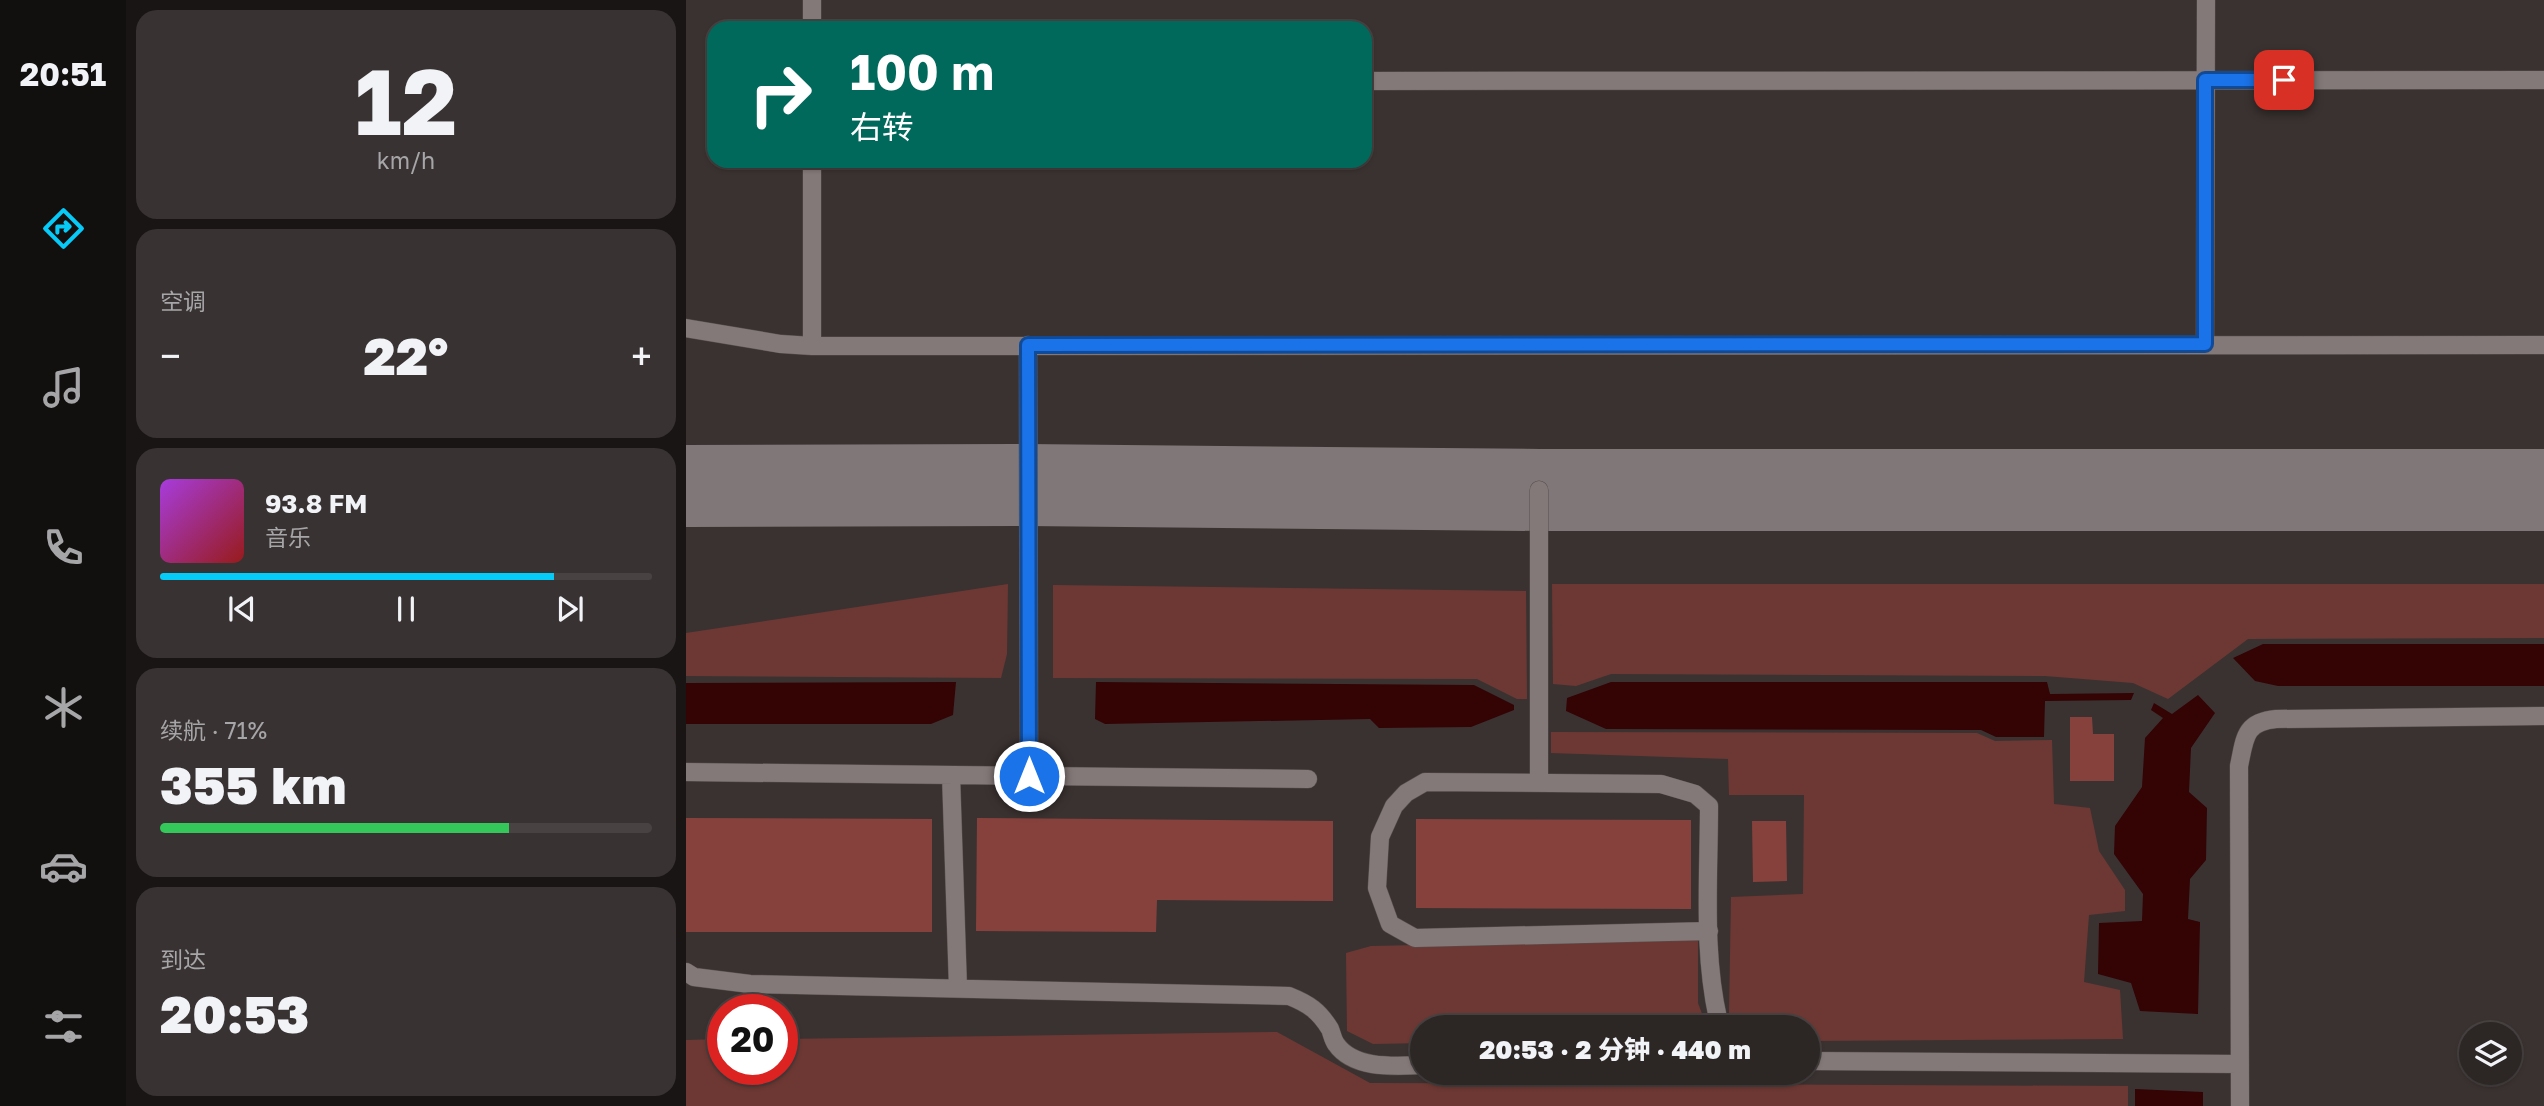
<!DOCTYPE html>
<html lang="zh">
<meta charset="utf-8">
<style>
:root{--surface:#2c2625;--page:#383232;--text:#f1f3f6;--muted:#a6a5a7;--line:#484342;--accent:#06cbf9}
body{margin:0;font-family:"Golos Text","Noto Sans SC",sans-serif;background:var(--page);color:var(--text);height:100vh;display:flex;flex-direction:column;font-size:26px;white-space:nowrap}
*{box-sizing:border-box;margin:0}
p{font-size:23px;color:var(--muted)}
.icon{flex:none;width:38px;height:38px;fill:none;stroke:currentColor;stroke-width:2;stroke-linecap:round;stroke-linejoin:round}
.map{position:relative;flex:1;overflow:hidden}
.panel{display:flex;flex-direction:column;gap:10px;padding:10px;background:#181514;width:560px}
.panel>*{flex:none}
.banner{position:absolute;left:21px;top:21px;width:665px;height:147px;border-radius:21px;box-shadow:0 2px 5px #0004,0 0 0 2px var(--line);background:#00695c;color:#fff;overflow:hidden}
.buttons{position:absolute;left:1773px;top:1022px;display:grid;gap:14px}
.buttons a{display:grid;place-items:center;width:63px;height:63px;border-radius:50%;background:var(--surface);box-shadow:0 2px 5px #0004,0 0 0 2px var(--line);font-size:35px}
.speed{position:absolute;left:21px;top:994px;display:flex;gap:14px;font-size:35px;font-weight:700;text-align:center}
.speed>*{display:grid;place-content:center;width:91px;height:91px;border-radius:50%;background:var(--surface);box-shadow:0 2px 5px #0004,0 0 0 2px var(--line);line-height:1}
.speed .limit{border:10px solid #d22;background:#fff;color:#111}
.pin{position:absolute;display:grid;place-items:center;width:60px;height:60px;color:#fff;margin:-30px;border-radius:14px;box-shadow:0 4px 10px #0006}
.me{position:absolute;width:77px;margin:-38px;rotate:0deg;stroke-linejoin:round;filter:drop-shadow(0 0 5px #0008)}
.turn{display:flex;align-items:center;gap:24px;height:147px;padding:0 28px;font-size:32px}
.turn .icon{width:91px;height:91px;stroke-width:2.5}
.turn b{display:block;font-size:49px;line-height:60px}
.big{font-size:52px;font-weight:800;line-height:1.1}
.panel .card{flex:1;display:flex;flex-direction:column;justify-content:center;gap:10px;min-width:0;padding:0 24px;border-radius:21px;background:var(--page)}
.panel .dial{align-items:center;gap:0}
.dial b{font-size:91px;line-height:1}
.song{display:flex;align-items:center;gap:21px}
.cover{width:84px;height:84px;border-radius:10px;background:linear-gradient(135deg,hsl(280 70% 55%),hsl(0 70% 35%))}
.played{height:7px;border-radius:4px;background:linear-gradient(90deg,var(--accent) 80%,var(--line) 80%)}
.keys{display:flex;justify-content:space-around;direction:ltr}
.heat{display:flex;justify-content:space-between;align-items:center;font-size:38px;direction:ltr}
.charge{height:10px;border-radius:5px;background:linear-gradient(90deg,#34c759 71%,var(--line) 0)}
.trip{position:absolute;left:724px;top:1015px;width:410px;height:70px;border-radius:35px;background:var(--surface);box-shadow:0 2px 5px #0004,0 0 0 2px var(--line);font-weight:800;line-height:70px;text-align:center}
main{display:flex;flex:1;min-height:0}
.dock{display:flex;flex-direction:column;width:126px;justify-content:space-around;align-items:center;background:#120f0f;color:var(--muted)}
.dock .icon{width:49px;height:49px}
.dock .active{color:var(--accent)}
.dock b{font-size:32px;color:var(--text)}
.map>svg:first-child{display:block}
</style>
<main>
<nav class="dock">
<b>20:51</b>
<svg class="icon active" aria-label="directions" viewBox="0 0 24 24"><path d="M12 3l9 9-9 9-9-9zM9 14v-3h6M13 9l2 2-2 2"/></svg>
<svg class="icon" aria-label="music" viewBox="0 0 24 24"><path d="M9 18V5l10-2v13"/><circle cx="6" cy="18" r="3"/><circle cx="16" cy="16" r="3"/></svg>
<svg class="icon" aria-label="phone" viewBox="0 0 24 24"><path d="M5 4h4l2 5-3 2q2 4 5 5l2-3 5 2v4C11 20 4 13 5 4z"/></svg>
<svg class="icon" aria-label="climate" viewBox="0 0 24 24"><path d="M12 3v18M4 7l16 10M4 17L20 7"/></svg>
<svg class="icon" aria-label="car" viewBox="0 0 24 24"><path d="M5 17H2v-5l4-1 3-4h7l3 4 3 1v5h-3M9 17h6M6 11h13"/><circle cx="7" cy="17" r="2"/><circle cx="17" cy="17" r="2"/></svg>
<svg class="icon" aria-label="filters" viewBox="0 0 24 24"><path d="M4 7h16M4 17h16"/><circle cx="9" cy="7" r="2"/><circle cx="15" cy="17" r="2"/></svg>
</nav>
<section class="panel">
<div class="card dial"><b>12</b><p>km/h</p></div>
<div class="card"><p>空调</p>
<div class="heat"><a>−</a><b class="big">22°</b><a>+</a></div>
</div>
<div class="card">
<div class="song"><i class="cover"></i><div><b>93.8 FM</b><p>音乐</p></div></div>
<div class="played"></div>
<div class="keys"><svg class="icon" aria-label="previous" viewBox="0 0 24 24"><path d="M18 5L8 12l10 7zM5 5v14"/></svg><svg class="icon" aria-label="pause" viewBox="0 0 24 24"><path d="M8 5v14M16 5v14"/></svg><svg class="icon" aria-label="next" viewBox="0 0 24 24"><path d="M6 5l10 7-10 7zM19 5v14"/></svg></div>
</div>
<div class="card"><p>续航 · 71%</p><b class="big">355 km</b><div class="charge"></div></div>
<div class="card"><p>到达</p><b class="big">20:53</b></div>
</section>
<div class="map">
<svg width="1858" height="1106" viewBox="0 0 1858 1106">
<rect width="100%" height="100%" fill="#3a3231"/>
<!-- green -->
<path fill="#6d3833" d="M322,584L321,654L315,678L0,676V633Z
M866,584H1858V638L1562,639L1482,699L1447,683L1359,676L925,674L890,686L867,684Z
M367,585L840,591L841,699H831L791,679L367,678Z
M865,732L1291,733L1309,741L1366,740L1368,804L1404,808L1413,851L1439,890V911L1403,915L1398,982L1434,990L1437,1039L1122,1041V1027H1059L1043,1013L1045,897L1117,894L1118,795H1043L1042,759L865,753Z
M1012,939V1003L1021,1027H737V1043L687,1044L661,1031L660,953L685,946Z
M591,1032L684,1083L1442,1086V1106H0V1040L37,1039V1069H96V1039Z"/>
<!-- water -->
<path fill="#340304" d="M1577,644H1858V686H1592L1569,681L1547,658Z
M270,682L267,715L245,724H0V683Z
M410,682L788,685L828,705V710L785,727L693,728L684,719L419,724L409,719Z
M925,682H1361L1364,694L1448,693L1445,700L1359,701L1358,737H1310L1295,730L920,729L880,711L881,698Z
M1512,695L1529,713L1505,748L1503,792L1521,808L1520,860L1504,879L1502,919L1514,922L1512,1014L1454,1011L1445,983L1412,974L1413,923L1456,921L1457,894L1428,854L1429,826L1456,787L1459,738L1477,718L1465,710L1468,703L1486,714Z
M1449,1089L1517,1092V1106H1449Z"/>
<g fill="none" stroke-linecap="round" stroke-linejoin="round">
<!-- taxiway -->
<path stroke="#807878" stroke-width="82" d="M0,486L340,485L853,490H1858"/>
</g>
<!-- building -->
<path fill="#87413c" d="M1384,717H1406L1407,734H1428V781H1384Z
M0,818L246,819V932H0Z
M291,818L647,821V901L471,900L470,932L290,931Z
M730,819L1005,820V909L730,908Z
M1066,821H1100L1101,881L1067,882Z"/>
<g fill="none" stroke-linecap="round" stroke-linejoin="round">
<defs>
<path id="lane" d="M126,0V28
M679,81L1858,80
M126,161V346
M0,328L95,344L126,346L1858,345
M1519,344L1520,0
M342,345L343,776
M853,490V783
M0,772L622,779
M265,775L272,988
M1023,931L729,938L704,924L691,888L694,837L708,806L720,793L739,782L975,784L1009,794L1023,806C1023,879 1016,956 1034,1027
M0,972L8,977L64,984L603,996C623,1004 633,1011 644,1029C646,1034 647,1040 650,1044C668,1070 710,1066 737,1065
M1122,1061L1554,1064
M1554,1106L1553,766C1559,738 1558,722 1590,719L1858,716"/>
</defs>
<!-- lane casing -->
<use href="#lane" stroke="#564f4e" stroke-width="19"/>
<!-- lane -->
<use href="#lane" stroke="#837978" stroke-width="18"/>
</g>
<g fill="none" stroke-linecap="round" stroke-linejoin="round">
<defs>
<path id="route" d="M343,776L342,345L1519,344V80H1598"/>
</defs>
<!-- route casing -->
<use href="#route" stroke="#114b97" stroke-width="18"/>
<!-- route -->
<use href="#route" stroke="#1a73e8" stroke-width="12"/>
</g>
</svg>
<div class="buttons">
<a><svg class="icon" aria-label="layers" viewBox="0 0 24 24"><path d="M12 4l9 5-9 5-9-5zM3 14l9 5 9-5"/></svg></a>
</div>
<div class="speed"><div class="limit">20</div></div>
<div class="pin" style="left:1598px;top:80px;background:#d93025"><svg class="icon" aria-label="arrive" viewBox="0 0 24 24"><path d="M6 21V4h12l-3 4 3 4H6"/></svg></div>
<svg class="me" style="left:343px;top:776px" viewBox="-20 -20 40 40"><circle r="17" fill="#1a73e8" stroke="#fff" stroke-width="3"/><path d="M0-11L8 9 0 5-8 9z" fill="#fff"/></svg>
<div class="trip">20:53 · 2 分钟 · 440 m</div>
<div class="banner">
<div class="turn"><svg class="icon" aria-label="right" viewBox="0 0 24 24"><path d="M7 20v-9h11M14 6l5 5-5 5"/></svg><div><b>100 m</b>右转</div></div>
</div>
</div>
</main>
